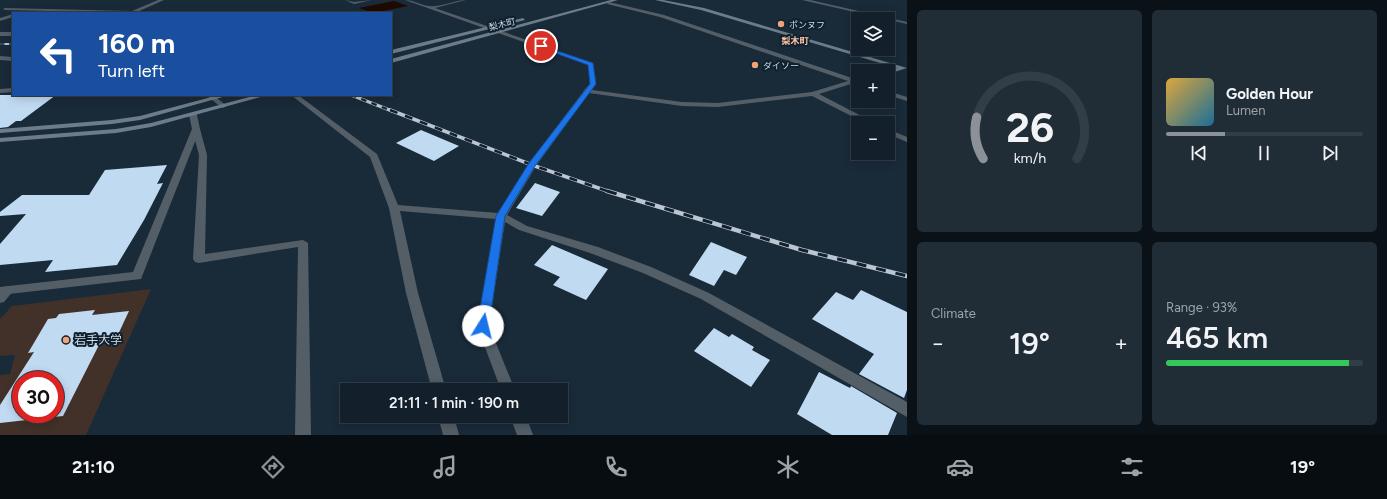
<!DOCTYPE html>
<meta charset="utf-8">
<style>
:root{--surface:#13202b;--page:#202d37;--text:#f1f3f6;--muted:#9da3a9;--line:#323e47;--accent:#8c9099}
body{margin:0;font-family:Figtree,"Noto Sans JP",sans-serif;background:var(--page);color:var(--text);height:100vh;display:flex;flex-direction:column;font-size:15px;white-space:nowrap}
*{box-sizing:border-box;margin:0}
p{font-size:13px;color:var(--muted)}
.icon{flex:none;width:22px;height:22px;fill:none;stroke:currentColor;stroke-width:2;stroke-linecap:round;stroke-linejoin:round}
.map{position:relative;flex:1;overflow:hidden}
.details{display:flex;flex-direction:column;gap:10px;padding:10px;background:#0a1218;width:480px}
.details>*{flex:none}
.guide{position:absolute;left:12px;top:12px;width:380px;height:84px;border-radius:0px;box-shadow:0 2px 10px #0003,0 0 0 1px var(--line);background:#1a4fa0;color:#fff;overflow:hidden}
.buttons{position:absolute;left:851px;top:12px;display:grid;gap:8px}
.buttons a{display:grid;place-items:center;width:44px;height:44px;border-radius:0px;background:var(--surface);box-shadow:0 2px 10px #0003,0 0 0 1px var(--line);font-size:20px}
.speed{position:absolute;left:12px;top:371px;display:flex;gap:8px;font-size:20px;font-weight:700;text-align:center}
.speed>*{display:grid;place-content:center;width:52px;height:52px;border-radius:50%;background:var(--surface);box-shadow:0 2px 10px #0003,0 0 0 1px var(--line);line-height:1}
.speed .limit{border:6px solid #d22;background:#fff;color:#111}
.pin{position:absolute;display:grid;place-items:center;width:34px;height:34px;color:#fff;margin:-17px;border:2px solid #fff;border-radius:50%;box-shadow:0 1px 4px #0007}
.me{position:absolute;width:44px;margin:-22px;rotate:9deg;stroke-linejoin:round;filter:drop-shadow(0 0 3px #0008)}
.turn{display:flex;align-items:center;gap:14px;height:84px;padding:0 20px;font-size:18px}
.turn .icon{width:52px;height:52px;stroke-width:2.5}
.turn b{display:block;font-size:28px;line-height:34px}
.big{font-size:30px;font-weight:600;line-height:1.1}
.details .widget{flex:1;display:flex;flex-direction:column;justify-content:center;gap:6px;min-width:0;padding:0 14px;border-radius:6px;background:var(--page)}
.details .dial{align-items:center;gap:0}
.dial svg{height:104px;overflow:visible;fill:none;stroke:var(--line);stroke-width:7;stroke-linecap:round;text-anchor:middle}
.dial text{fill:var(--text);stroke:none}
.song{display:flex;align-items:center;gap:12px}
.cover{width:48px;height:48px;border-radius:6px;background:linear-gradient(135deg,hsl(40 70% 55%),hsl(200 70% 35%))}
.played{height:4px;border-radius:2px;background:linear-gradient(90deg,var(--accent) 30%,var(--line) 30%)}
.keys{display:flex;justify-content:space-around;direction:ltr}
.heat{display:flex;justify-content:space-between;align-items:center;font-size:22px;direction:ltr}
.charge{height:6px;border-radius:3px;background:linear-gradient(90deg,#34c759 93%,var(--line) 0)}
.details .tiles{flex:1;display:grid;gap:10px;grid-template-columns:repeat(2,1fr)}
.trip{position:absolute;left:340px;top:383px;width:228px;height:40px;border-radius:0px;background:var(--surface);box-shadow:0 2px 10px #0003,0 0 0 1px var(--line);font-weight:600;line-height:40px;text-align:center}
.dock{display:flex;height:64px;justify-content:space-around;align-items:center;background:#080d11;color:var(--muted)}
.dock .icon{width:28px;height:28px}
.dock .on{color:var(--accent)}
.dock b{font-size:18px;color:var(--text)}
main{display:flex;flex:1;min-height:0}
.map>svg:first-child{display:block}
</style>
<main>
<div class="map">
<svg width="907" height="435" viewBox="0 0 907 435">
<rect width="100%" height="100%" fill="#192a39"/>
<!-- green -->
<path fill="#413128" fill-rule="evenodd" d="M151,289L86,435H0V375L10,374L15,355L0,356V319L12,306ZM21,380H55V414H21Z"/>
<!-- water -->
<path fill="#1f0a01" d="M394,1L408,6L373,13L359,8Z"/>
<!-- building -->
<path fill="#c0daf2" fill-rule="evenodd" d="M0,95H56L21,121H16L8,127L0,128Z
M421,130L459,146L434,161L396,143Z
M167,165L157,184L163,183L144,220L117,265L45,272L53,260L0,265V244L26,214L0,216V212L22,195H89L105,170Z
M535,183L560,192L542,216L516,208Z
M711,242L747,257L736,275L724,270L714,286L689,275Z
M552,245L608,269L586,300L553,285L560,277L534,265Z
M861,290L907,312V390L904,398L859,374L874,354L812,319L836,292L853,300Z
M95,310L92,315L129,311L115,341L100,343L63,416L0,423V405L34,352L28,353L48,319L56,318L59,314ZM21,380H55V414H21Z
M714,328L729,337L732,334L754,347L752,350L770,360L751,387L694,351Z
M819,372L850,388L851,386L897,413L888,435H832L797,414Z"/>
<g fill="none" stroke-linecap="round" stroke-linejoin="round">
<!-- lane -->
<path fill="#545e67" fill-rule="evenodd" d="M193,127H196L200,129L207,155L205,254L303,240L308,243L311,435H295L298,247L199,263L195,262L193,259L199,155L192,129Z
M8,286L12,287L14,290L4,302L0,303V291L4,287Z"/>
<!-- street -->
<path fill="#545e67" fill-rule="evenodd" d="M158,0H164L135,13L5,10L3,9L5,8L132,11Z
M345,0L354,2L372,0L354,4Z
M405,0C414,0 420,5 429,6C439,8 455,0 466,0L435,8L593,63L596,84L592,90L682,102L718,103L812,92L848,81L660,17L607,4L609,2L664,15L858,80V84L854,83L819,94L875,123H865L812,96L718,107L682,106L589,93L536,166L507,215L527,226L598,247L651,267L709,293L907,402V417L701,299L643,273L590,253L519,230L505,222L489,326L515,390H501L477,326L496,219L400,211L418,293L446,390H432L406,293L389,208L370,157L291,95H298L377,154L398,205L498,213L529,163L583,92L584,90L590,84L588,65Z
M802,0H810L907,22V24Z
M13,14V17L0,21V18Z
M0,32H13V36H0Z
M0,56L13,57V61L0,60Z
M13,88V92L0,93V89Z
M888,91L907,97V101L888,95Z
M206,95H213L227,106L223,108L221,107Z
M190,113H196L197,115L200,129L141,279L0,295V287L133,272L192,129L189,115Z
M888,129L907,137V142L888,134Z
M438,416H454L459,435H443Z
M510,416H526L533,435H517Z"/>
<!-- secondary -->
<path fill="#6d7c8b" fill-rule="evenodd" d="M611,0H618L391,63V59Z
M655,0H663L704,8L907,68L888,74V71H886L897,68L701,10Z
M523,18L525,20L391,54V50Z
M858,77V81L853,83L850,81Z
M219,95H230L140,120L112,124L0,133V129L112,120L140,116Z
M257,95H268L151,127L116,133L0,142V138L116,129L151,123Z"/>
<defs>
<path id="rail-far3" d="M0,44H13"/>
<path id="rail-far2" d="M351,95L392,111"/>
<path id="rail-far1" d="M390,110L532,165L610,192"/>
<path id="rail" d="M607,191L802,250L907,276"/>
</defs>
<!-- rail-far3 casing -->
<use href="#rail-far3" stroke="#bbc6d1" stroke-width="2"/>
<!-- rail-far2 casing -->
<use href="#rail-far2" stroke="#bbc6d1" stroke-width="3"/>
<!-- rail-far1 casing -->
<use href="#rail-far1" stroke="#bbc6d1" stroke-width="3.5"/>
<!-- rail casing -->
<use href="#rail" stroke="#bbc6d1" stroke-width="4.5"/>
<!-- rail-far3 -->
<use href="#rail-far3" stroke="#0f202f" stroke-width="1.5" stroke-dasharray="4.5" stroke-linecap="butt"/>
<!-- rail-far2 -->
<use href="#rail-far2" stroke="#0f202f" stroke-width="2" stroke-dasharray="5.5" stroke-linecap="butt"/>
<!-- rail-far1 -->
<use href="#rail-far1" stroke="#0f202f" stroke-width="2.5" stroke-dasharray="8" stroke-linecap="butt"/>
<!-- rail -->
<use href="#rail" stroke="#0f202f" stroke-width="3" stroke-dasharray="10" stroke-linecap="butt"/>
</g>
<!-- route -->
<path fill="#1a73e8" stroke="#114b97" d="M539,45L593,63L596,84L535,166L505,216L489,326L487,330L483,331L479,330L477,326L496,216L529,163L590,84L588,65L539,47Z"/>
<!-- markers -->
<g fill="#efa376" stroke="#0f202f" stroke-width="1.5">
<circle cx="781" cy="24" r="4"/>
<circle cx="755" cy="65" r="4"/>
<circle cx="66" cy="340" r="4"/>
</g>
<g text-anchor="middle" dominant-baseline="central" stroke-width="4" stroke-linejoin="round" paint-order="stroke">
<!-- far-street labels -->
<g font-size="9" fill="#d0dbe5" stroke="#0f202f">
<text transform="translate(502 24) rotate(-15)">梨木町</text>
</g>
<!-- far-poi labels -->
<g font-size="9" fill="#d0dbe5" stroke="#0f202f" text-anchor="start">
<text x="789" y="24">ポンヌフ</text>
<text x="763" y="65">ダイソー</text>
</g>
<!-- far-neighbourhood labels -->
<g font-size="9" font-weight="bold" fill="#fdc3a2" stroke="#0f202f">
<text x="795" y="40">梨木町</text>
</g>
<!-- near-poi labels -->
<g font-size="12" fill="#d0dbe5" stroke="#0f202f" text-anchor="start">
<text x="74" y="340">岩手大学</text>
</g>
</g>
</svg>
<div class="buttons">
<a><svg class="icon" aria-label="layers" viewBox="0 0 24 24"><path d="M12 4l9 5-9 5-9-5zM3 14l9 5 9-5"/></svg></a>
<a>+</a>
<a>−</a>
</div>
<div class="speed"><div class="limit">30</div></div>
<div class="pin" style="left:541px;top:46px;background:#d93025"><svg class="icon" aria-label="arrive" viewBox="0 0 24 24"><path d="M6 21V4h12l-3 4 3 4H6"/></svg></div>
<svg class="me" style="left:483px;top:326px" viewBox="-20 -20 40 40"><circle r="19" fill="#fff"/><path d="M0-13L10 11 0 6-10 11z" fill="#1a73e8"/></svg>
<div class="trip">21:11 · 1 min · 190 m</div>
<div class="guide">
<div class="turn"><svg class="icon" aria-label="left" viewBox="0 0 24 24"><path d="M17 20v-9H6M10 6l-5 5 5 5"/></svg><div><b>160 m</b>Turn left</div></div>
</div>
</div>
<section class="details">
<div class="tiles">
<div class="widget dial"><svg viewBox="0 0 100 80">
<path d="M14 69A42 42 0 1 1 86 69"/>
<path d="M14 69A42 42 0 0 1 9 37" stroke="#8c9099"/>
<text x="50" y="56" font-size="32" font-weight="700">26</text>
<text x="50" y="72" font-size="11">km/h</text>
</svg></div>
<div class="widget">
<div class="song"><i class="cover"></i><div><b>Golden Hour</b><p>Lumen</p></div></div>
<div class="played"></div>
<div class="keys"><svg class="icon" aria-label="previous" viewBox="0 0 24 24"><path d="M18 5L8 12l10 7zM5 5v14"/></svg><svg class="icon" aria-label="pause" viewBox="0 0 24 24"><path d="M8 5v14M16 5v14"/></svg><svg class="icon" aria-label="next" viewBox="0 0 24 24"><path d="M6 5l10 7-10 7zM19 5v14"/></svg></div>
</div>
<div class="widget"><p>Climate</p>
<div class="heat"><a>−</a><b class="big">19°</b><a>+</a></div>
</div>
<div class="widget"><p>Range · 93%</p><b class="big">465 km</b><div class="charge"></div></div>
</div>
</section>
</main>
<nav class="dock">
<b>21:10</b>
<svg class="icon on" aria-label="directions" viewBox="0 0 24 24"><path d="M12 3l9 9-9 9-9-9zM9 14v-3h6M13 9l2 2-2 2"/></svg>
<svg class="icon" aria-label="music" viewBox="0 0 24 24"><path d="M9 18V5l10-2v13"/><circle cx="6" cy="18" r="3"/><circle cx="16" cy="16" r="3"/></svg>
<svg class="icon" aria-label="phone" viewBox="0 0 24 24"><path d="M5 4h4l2 5-3 2q2 4 5 5l2-3 5 2v4C11 20 4 13 5 4z"/></svg>
<svg class="icon" aria-label="climate" viewBox="0 0 24 24"><path d="M12 3v18M4 7l16 10M4 17L20 7"/></svg>
<svg class="icon" aria-label="car" viewBox="0 0 24 24"><path d="M5 17H2v-5l4-1 3-4h7l3 4 3 1v5h-3M9 17h6M6 11h13"/><circle cx="7" cy="17" r="2"/><circle cx="17" cy="17" r="2"/></svg>
<svg class="icon" aria-label="filters" viewBox="0 0 24 24"><path d="M4 7h16M4 17h16"/><circle cx="9" cy="7" r="2"/><circle cx="15" cy="17" r="2"/></svg>
<b>19°</b>
</nav>
